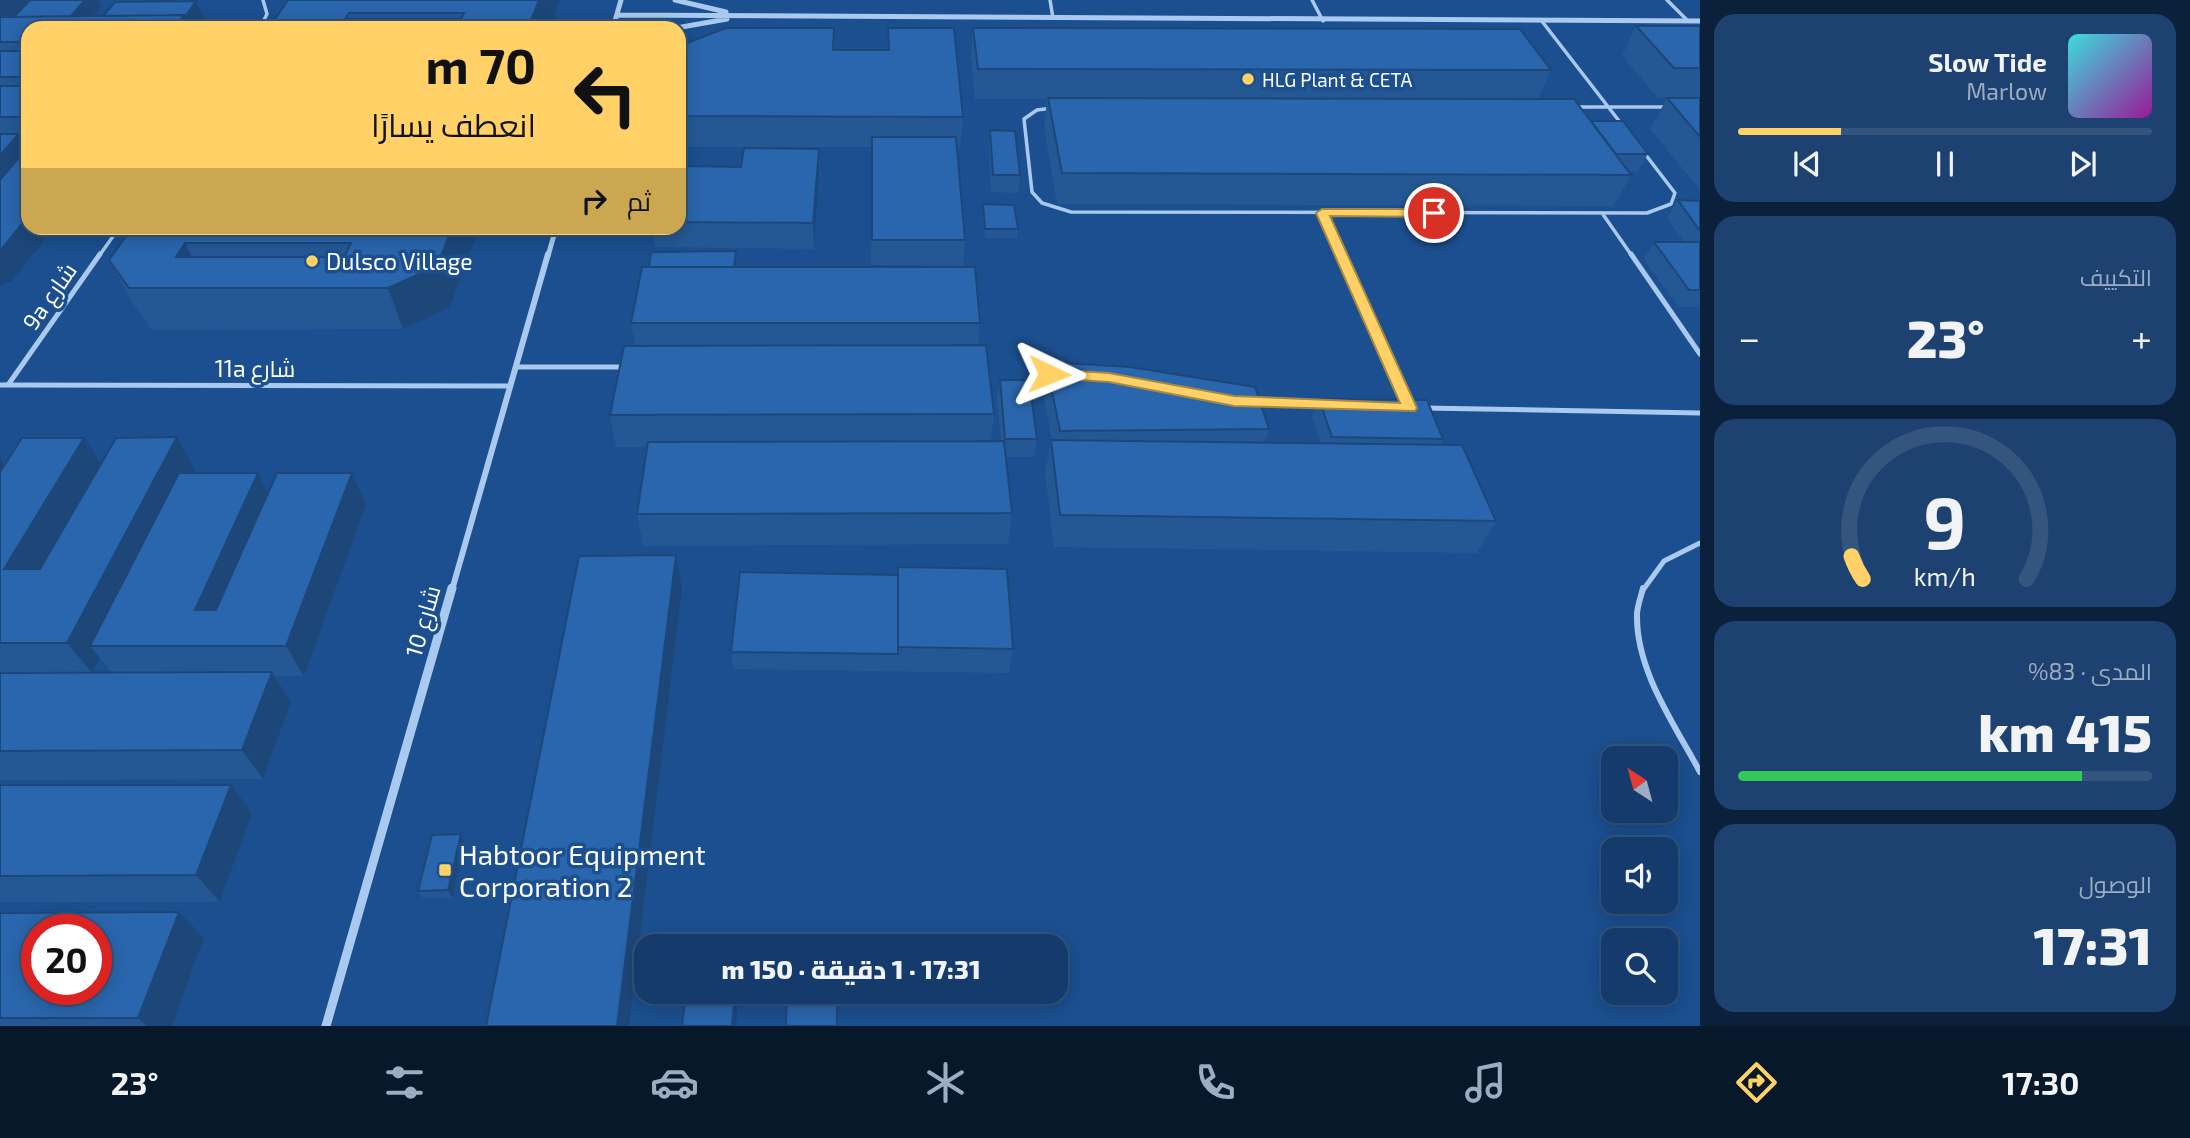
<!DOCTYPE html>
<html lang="ar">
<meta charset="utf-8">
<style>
:root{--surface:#143b6b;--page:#1d4271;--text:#f1f3f6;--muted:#9dadc1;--line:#33557e;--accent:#ffd166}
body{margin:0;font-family:"Exo 2",Cairo,sans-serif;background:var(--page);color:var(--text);direction:rtl;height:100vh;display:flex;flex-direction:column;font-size:26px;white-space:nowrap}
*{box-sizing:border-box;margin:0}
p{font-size:23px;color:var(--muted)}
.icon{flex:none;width:38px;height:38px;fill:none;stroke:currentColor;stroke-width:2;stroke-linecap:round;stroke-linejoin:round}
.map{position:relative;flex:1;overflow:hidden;direction:ltr}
.sheet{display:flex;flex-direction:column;gap:14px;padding:14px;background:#0b203b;width:490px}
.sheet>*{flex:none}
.guide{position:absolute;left:21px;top:21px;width:665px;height:214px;border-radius:21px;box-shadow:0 4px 18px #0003,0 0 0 2px var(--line);direction:rtl;background:#ffd166;color:#111;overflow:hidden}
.needle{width:46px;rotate:324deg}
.controls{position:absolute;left:1601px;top:746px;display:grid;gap:14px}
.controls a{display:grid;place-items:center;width:77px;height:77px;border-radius:14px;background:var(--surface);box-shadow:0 4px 18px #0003,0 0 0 2px var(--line);font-size:35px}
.speed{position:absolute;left:21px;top:914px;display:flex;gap:14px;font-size:35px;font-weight:700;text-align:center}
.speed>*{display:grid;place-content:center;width:91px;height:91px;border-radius:50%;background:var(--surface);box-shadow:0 4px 18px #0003,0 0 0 2px var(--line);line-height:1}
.speed .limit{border:10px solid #d22;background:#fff;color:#111}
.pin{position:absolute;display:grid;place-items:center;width:60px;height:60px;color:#fff;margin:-30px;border:4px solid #fff;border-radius:50%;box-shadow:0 2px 7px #0007}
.me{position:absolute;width:77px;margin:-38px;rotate:92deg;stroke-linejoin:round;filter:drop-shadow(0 0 5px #0008)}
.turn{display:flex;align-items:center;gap:24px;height:147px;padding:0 35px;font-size:32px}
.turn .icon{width:91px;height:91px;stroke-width:2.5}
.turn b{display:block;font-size:49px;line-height:60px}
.then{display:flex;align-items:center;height:66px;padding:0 35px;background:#0003;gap:14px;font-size:26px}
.big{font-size:52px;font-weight:800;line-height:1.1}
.sheet .card{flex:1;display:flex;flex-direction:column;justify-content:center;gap:10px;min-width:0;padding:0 24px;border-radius:21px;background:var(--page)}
.sheet .dial{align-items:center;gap:0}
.dial svg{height:182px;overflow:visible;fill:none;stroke:var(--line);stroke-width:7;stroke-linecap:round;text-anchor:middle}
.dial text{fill:var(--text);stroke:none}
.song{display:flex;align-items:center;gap:21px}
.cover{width:84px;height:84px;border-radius:10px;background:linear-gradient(135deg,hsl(180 70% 55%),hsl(300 70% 35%))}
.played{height:7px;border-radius:4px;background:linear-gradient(90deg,var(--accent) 25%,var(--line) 25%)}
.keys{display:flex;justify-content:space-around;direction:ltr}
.heat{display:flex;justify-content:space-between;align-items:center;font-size:38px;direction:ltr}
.charge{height:10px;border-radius:5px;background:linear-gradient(90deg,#34c759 83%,var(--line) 0)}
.trip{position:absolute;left:634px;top:934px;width:434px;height:70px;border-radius:21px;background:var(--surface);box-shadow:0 4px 18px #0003,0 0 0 2px var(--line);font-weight:800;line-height:70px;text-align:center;direction:rtl}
.menu{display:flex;height:112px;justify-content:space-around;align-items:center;background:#08182b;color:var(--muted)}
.menu .icon{width:49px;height:49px}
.menu .current{color:var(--accent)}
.menu b{font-size:32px;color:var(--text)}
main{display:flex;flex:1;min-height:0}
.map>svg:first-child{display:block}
</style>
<main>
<section class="sheet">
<div class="card">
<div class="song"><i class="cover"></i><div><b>Slow Tide</b><p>Marlow</p></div></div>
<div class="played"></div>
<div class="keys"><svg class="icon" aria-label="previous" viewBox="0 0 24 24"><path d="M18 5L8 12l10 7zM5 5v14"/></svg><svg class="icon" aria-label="pause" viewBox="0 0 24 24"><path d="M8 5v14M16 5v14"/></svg><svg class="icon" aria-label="next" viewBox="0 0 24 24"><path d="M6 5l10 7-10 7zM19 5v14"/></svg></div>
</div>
<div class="card"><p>التكييف</p>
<div class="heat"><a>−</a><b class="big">23°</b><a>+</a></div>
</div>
<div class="card dial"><svg viewBox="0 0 100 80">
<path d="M14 69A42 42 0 1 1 86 69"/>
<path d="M14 69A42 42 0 0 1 9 59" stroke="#ffd166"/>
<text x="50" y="56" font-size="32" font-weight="700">9</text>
<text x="50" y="72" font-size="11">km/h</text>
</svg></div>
<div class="card"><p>المدى · 83%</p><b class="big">415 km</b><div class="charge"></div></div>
<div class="card"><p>الوصول</p><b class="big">17:31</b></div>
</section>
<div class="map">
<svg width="1700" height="1026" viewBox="0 0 1700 1026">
<rect width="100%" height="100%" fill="#1b4f8f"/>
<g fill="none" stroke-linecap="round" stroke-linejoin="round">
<!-- lane-far2 -->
<path stroke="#a9c9ee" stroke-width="3.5" d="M1050,0L1053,18
M1312,0L1323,21
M1667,0L1688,21
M1541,20L1623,126
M260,28L267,14L263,0
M1574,107H1669
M1053,108L1037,110L1024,119L1032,192L1042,203L1071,212L1647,213L1671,204L1675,193L1642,150
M1322,213L1341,256
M1602,213L1632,256
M99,256L119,228"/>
<!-- lane-far1 -->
<path stroke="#a9c9ee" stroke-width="5" d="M1341,254L1408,404
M1631,254L1700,354
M516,367H624
M0,385L510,386
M8,385L100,254
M1255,403L1323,405
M1423,408L1700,413
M1643,590L1664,561L1700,543"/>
<!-- lane -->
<path stroke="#a9c9ee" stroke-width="6" d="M1643,588C1641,597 1637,606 1637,615C1636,671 1675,725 1700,772"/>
<!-- street-far2 -->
<path stroke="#a9c9ee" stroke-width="5" d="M675,0L726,12
M617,15L1700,21
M613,28L621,0
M676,28L727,19
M548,256L556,228"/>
<!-- street-far1 -->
<path stroke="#a9c9ee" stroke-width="6" d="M452,590L548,254"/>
<!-- street -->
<path stroke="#a9c9ee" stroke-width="9" d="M326,1026L452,588"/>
</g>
<!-- wall -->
<path fill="#245895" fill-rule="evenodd" d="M0,0H27L28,2L30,0H98L101,6L93,16L203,17L195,28H28V141H23L28,228H54L12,281L0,286Z
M288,0H560L550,28H269Z
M1636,26H1700V98H1658L1622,56Z
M834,28L835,50H887L888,28L963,117L960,148H957L965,240L963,266L871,265L872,147H679V80Z
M973,28L1551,70L1538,99L1591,121L1648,154L1638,171H1629L1631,175L1614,206L1057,204L1044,128L1047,99H975L971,57Z
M1667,98H1700V190L1650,129Z
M990,130L1020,175L1018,193L991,192L989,147Z
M819,149V173L814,249L655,247L652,228H679V166L741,167Z
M1678,200L1700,201V307H1678L1644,259L1654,242H1684L1667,218Z
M983,204L1018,229L1017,238H985L982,213Z
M132,228H479L450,307L403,329L152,330L132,302L109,260Z
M649,267H737L980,323L978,345L994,414L991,441H1001L997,398L1000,380L1037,439L1034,457H1006L1012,513L1008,544L643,546L637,514L648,447H616L610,415L635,346L631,323Z
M1046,362L1269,429L1264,442L1321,443L1312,417L1319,399L1443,439L1440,445L1496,521L1477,553L1054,547L1045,472L1051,440H1052L1042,387Z
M177,437L195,470L193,473L268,493L352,473L366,505L304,676H275L291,702L263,779L0,780V455L4,465L101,463ZM100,658L111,672L92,673Z
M740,572L1013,649L1009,673L733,669L731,652Z
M0,785H231L252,813L220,902H0Z
M461,834L465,842L452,898H423L418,891Z
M179,912L204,938L172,1026H0V913Z"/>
<!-- shaded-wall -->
<path fill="#1d4779" d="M0,0H27L28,2L0,32Z
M85,0H98L101,6L83,28L69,19Z
M539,0H560L550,28H528Z
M196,1L203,17L195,28H174L184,15Z
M19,134L28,150L0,197V155Z
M819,149V173L814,249L813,223Z
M28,216V228H54L12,281L0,286V251Z
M452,228H479L450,307L403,329L388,288Z
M185,243L205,284L176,257Z
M177,437L195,470L106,646H90L100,658L92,673L67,643Z
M84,438L105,470L29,601L4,569Z
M0,455L17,499L0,471Z
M258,473L274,505L215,641L195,610Z
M352,473L366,505L304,676L286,646Z
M676,555L682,587L629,1026H617Z
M272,672L291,702L263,779L242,750Z
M231,785L252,813L220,902L196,875Z
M461,834L465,842L452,898L448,890Z
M179,912L204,938L172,1026H147L138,1018Z
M735,992H739L736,1026H732Z"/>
<!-- building -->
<path fill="#2a66ad" stroke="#1d4779" stroke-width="2" fill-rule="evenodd" d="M30,0H85L71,16L14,17Z
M288,0H539L528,28H269ZM349,13H464L461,19H345Z
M196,1L185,17L184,15L103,16L115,2Z
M184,15L174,28H28V42H0V17Z
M1636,26H1700V68H1674Z
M726,28H834L833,50H889L888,28H954L963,117L679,116V80L687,43Z
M973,28L1520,29L1551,70L978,69Z
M0,51H28V77H0Z
M0,86H28V117H0Z
M1048,98L1574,99L1631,175L1062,173Z
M1667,98H1700V137Z
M1591,121H1623L1648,154H1616Z
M990,130L1015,131L1020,175H993Z
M0,134H19L0,155Z
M872,137H956L965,240H872Z
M28,147V216L0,251V180Z
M744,148L819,149L813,223L679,222V166L741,167Z
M1678,200L1700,201V231Z
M983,204L1014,205L1018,229H985Z
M132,228H452L437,266L388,288H129L109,260ZM185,243H351L344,257H176Z
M1654,242H1699L1700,243V290H1689Z
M736,251L734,267H649L651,252Z
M642,267H975L980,323H631Z
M986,345L994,414L610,415L624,346Z
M1046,362L1130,367L1255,387L1269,429L1060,431Z
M1000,380H1029L1037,439H1005Z
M1319,399L1427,400L1443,439L1332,437Z
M177,437L67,643H0V472L22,438H84L4,569H40L116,438Z
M1051,440L1462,445L1496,521L1060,515Z
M1004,441L1012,513L637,514L648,442Z
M179,473H258L195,610H216L277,473H352L286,646H90Z
M676,555L617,1026H486L579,556Z
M898,567L1007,569L1013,649L898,647Z
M740,572L898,575V654L731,652Z
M272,672L242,750L0,751V673Z
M0,785H231L196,875L0,876Z
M461,834L448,890L418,891L432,835Z
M179,912L138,1018H0V913ZM37,929H96V989H37Z
M686,992H735L732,1026H682Z
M787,992H837V1026H786Z"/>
<!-- route -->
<path fill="#ffd166" stroke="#a68842" stroke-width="2" d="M1322,209H1434L1440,213L1434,217L1330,216L1417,408L1415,411L1234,406L1109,382L1049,378L1042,374L1049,369L1109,373L1234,396L1400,403L1316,213Z"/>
<!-- markers -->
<g fill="#ffd166" stroke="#1b4f8f" stroke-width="2.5">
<circle cx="1248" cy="79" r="7"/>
<circle cx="312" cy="261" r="7"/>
<rect x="438" y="863" width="14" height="14" rx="3.5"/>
</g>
<g text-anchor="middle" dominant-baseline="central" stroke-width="7" stroke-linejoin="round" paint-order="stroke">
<!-- far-poi labels -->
<g font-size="19" fill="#fff" stroke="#1b4f8f" text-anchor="start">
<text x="1262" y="79">HLG Plant &amp; CETA</text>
</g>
<!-- poi labels -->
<g font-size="23" fill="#fff" stroke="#1b4f8f" text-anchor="start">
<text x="326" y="261">Dulsco Village</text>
</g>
<!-- street labels -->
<g font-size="23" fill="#fff" stroke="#1b4f8f">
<text transform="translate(49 296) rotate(-55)">9a شارع</text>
<text x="255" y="368">11a شارع</text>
<text transform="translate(422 621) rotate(-74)">شارع 10</text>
</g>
<!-- near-poi labels -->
<g font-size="28" fill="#fff" stroke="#1b4f8f" text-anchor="start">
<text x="459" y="854">Habtoor Equipment<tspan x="459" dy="32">Corporation 2</tspan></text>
</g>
</g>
</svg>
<div class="controls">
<a><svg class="needle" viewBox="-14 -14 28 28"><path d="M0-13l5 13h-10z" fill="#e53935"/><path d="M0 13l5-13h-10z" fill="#9dadc1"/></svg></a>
<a><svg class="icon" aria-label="sound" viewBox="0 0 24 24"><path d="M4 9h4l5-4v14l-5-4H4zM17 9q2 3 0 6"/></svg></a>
<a><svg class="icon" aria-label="search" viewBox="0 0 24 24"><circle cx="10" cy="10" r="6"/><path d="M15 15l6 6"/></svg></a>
</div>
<div class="speed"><div class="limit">20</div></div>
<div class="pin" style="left:1434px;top:213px;background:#d93025"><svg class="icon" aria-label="arrive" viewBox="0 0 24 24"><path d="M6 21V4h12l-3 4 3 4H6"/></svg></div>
<svg class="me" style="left:1049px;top:374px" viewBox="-20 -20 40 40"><path d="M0-17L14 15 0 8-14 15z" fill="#ffd166" stroke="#fff" stroke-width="4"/></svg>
<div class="trip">17:31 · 1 دقيقة · 150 m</div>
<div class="guide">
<div class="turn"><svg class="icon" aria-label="left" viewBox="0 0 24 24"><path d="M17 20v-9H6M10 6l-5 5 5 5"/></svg><div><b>70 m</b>انعطف يسارًا</div></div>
<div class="then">ثم<svg class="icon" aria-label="right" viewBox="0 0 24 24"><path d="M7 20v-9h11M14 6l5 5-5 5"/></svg></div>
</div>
</div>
</main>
<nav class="menu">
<b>17:30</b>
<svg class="icon current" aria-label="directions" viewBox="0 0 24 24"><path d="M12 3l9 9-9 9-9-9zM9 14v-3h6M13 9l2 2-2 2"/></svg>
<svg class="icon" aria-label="music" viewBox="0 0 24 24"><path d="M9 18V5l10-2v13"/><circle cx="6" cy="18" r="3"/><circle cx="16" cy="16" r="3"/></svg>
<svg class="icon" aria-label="phone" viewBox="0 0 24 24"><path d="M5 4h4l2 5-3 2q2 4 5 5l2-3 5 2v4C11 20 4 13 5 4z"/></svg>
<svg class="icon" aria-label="climate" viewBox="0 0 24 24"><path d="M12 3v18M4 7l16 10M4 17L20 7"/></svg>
<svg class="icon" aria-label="car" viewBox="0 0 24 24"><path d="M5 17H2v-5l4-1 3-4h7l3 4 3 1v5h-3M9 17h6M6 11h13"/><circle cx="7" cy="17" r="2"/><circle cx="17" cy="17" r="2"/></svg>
<svg class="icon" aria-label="filters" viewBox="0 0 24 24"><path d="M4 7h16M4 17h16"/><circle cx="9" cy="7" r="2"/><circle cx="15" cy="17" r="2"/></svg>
<b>23°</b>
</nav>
